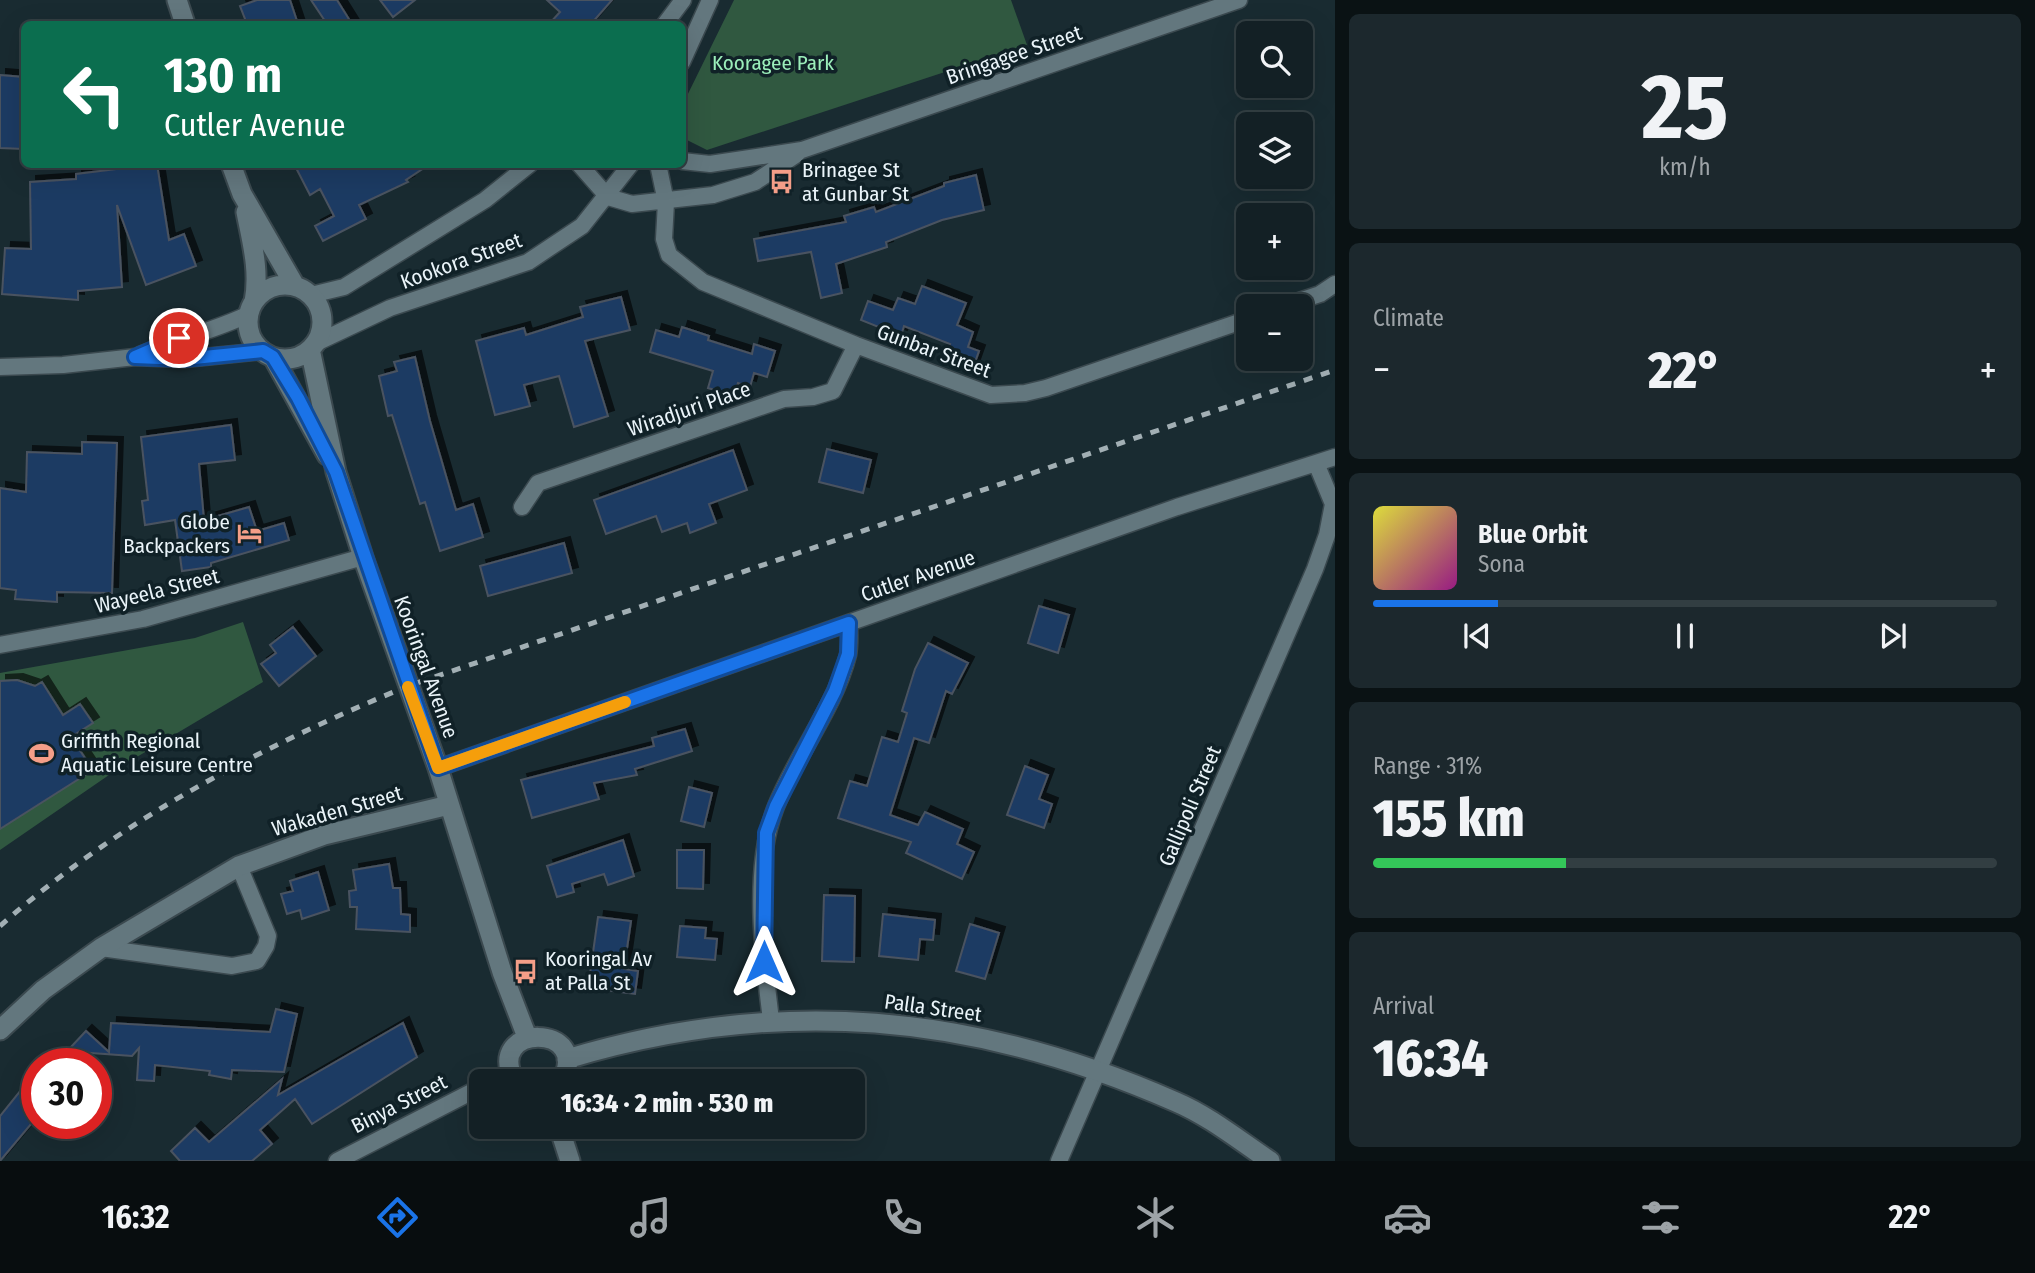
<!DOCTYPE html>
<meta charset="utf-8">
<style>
:root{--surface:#132025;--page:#1c282d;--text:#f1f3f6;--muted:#9da3a7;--line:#323e42;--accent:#1a73e8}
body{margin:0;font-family:"Fira Sans Condensed",sans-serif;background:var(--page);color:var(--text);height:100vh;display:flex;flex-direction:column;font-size:26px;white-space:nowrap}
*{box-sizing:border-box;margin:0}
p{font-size:23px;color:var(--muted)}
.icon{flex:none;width:38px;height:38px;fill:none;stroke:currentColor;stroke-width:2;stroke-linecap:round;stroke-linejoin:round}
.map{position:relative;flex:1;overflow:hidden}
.drawer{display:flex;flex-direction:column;gap:14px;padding:14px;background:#0a1214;width:700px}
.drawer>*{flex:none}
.guide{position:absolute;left:21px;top:21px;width:665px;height:147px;border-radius:10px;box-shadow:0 7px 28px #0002,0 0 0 2px var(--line);background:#0b6e4f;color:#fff;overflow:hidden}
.controls{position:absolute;left:1236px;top:21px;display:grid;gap:14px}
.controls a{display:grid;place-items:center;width:77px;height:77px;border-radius:10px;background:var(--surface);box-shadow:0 7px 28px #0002,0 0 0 2px var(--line);font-size:35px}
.speed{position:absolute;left:21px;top:1048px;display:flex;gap:14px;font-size:35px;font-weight:700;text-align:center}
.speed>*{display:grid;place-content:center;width:91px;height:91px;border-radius:50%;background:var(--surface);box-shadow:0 7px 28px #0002,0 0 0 2px var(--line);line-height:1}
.speed .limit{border:10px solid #d22;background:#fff;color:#111}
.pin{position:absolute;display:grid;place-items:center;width:60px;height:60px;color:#fff;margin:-30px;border:4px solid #fff;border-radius:50%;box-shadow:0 2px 7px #0007}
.me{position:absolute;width:77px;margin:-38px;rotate:0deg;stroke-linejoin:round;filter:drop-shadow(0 0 5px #0008)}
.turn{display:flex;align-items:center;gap:24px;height:147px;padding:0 28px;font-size:32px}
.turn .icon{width:91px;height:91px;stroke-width:2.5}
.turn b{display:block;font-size:49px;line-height:60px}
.big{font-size:52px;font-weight:800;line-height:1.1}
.drawer .tile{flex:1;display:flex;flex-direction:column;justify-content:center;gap:10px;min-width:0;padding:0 24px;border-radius:10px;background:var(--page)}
.drawer .dial{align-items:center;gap:0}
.dial b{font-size:91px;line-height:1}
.song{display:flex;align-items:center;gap:21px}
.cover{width:84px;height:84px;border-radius:10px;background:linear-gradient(135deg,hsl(60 70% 55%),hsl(310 70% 35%))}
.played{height:7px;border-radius:4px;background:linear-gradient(90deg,var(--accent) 20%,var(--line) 20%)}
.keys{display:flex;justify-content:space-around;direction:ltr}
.heat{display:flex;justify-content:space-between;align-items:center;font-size:38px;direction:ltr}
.charge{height:10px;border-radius:5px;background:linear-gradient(90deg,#34c759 31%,var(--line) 0)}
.trip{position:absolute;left:469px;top:1069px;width:396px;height:70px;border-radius:10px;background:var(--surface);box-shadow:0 7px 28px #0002,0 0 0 2px var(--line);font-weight:800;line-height:70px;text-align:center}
.tabs{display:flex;height:112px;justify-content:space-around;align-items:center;background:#080d0f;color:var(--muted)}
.tabs .icon{width:49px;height:49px}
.tabs .on{color:var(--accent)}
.tabs b{font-size:32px;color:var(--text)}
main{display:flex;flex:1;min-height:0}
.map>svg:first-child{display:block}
</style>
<main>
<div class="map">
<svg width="1335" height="1161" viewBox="0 0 1335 1161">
<defs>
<filter id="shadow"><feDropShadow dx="6" dy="-6" stdDeviation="0" flood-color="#0009"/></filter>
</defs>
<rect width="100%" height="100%" fill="#192b31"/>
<!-- green -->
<path fill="#305840" d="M734,0H1011L1027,45L707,150L683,138V104Z
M243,622L263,682L125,764L0,850V673L195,638Z"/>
<!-- building -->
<path fill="#1f3a63" stroke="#4a5361" stroke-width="2" filter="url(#shadow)" d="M257,0H290L298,24H247L240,6Z
M311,0H337L352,24H327Z
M380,0H415L393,17Z
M547,0H612L591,24H549L560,12Z
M0,75L24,77V149L0,148Z
M157,164L169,240L184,234L196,266L146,285L117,205L122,287L78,291V300L2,294L5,248L31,249L30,182L76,179V174Z
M294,164H430L406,180L408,182L359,205L366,219L323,241L315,226L334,216L320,189L310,195Z
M976,175L984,210L942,220L886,242L887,247L836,264L842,293L821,298L811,252L758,261L754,239L846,222L844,216L874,207L876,212L944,186V183Z
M922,286L966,303L957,325L973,332L968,347L979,351L973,368L945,357L950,344L904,326L901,336L861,320L868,301L893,310L898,298L915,304Z
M621,297L630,330L585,341L608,416L574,427L559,376L524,385L530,406L495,415L476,341L524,328L526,335L583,317L580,307Z
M682,327L709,336L708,340L752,354L754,344L775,351L767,377L754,373L750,387L738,383L734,396L708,388L713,371L650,352L656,330L679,337Z
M415,357L430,421L456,510L473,504L483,537L440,551L425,502L420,504L392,415L388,416L379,376L397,371L394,362Z
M231,425L235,460L199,464L204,520L249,507L257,531L284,523L289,540L211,563V567L182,571L175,520L145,525L142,501L148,500L141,437Z
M82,442L117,443L112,593L57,592V602L15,599L16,590L0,588V488L26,492L27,452L82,454Z
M827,449L871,460L863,493L819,482Z
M733,450L747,490L709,504L716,523L690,533L687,523L662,532L656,516L606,534L594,500Z
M564,543L572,573L488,596L480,566Z
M1039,606L1069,615L1058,653L1028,643Z
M293,627L316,656L279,686L261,664L276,653L270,645Z
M928,643L968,663L952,694L946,691L929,743L914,738L890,815L918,825L925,812L963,829L957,844L974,852L962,879L906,853L911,842L838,818L850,781L867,786L882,737L898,742L907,713L902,711L915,669Z
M17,680L35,686L42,682L63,715L80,704L93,723L71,737L93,770L0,829V681Z
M685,729L692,751L635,769L637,775L594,783L599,799L532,818L521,780L654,746L652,738Z
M1025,766L1048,775L1039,799L1052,804L1044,828L1007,815Z
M689,787L712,793L704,827L681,821Z
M623,840L634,876L608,885L604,874L572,884L574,892L557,897L547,866Z
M677,850H704L703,889L677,888Z
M389,864L393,888H400L401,914L410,915V932L356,929L357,907H350L349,891L356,890L353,870Z
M318,872L329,910L302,919L300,910L287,914L281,894L293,891L290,881Z
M824,895L855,896L854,962L822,961Z
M883,914L935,920L933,940L920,939L918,960L879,956Z
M598,917L631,921L624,969L638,971L635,994L588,988Z
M970,924L999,933L985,979L956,971Z
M680,926L706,928L705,938L717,939L715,960L677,957Z
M276,1009L297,1014L284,1072L232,1070L231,1079L209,1075L210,1071L155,1065L154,1081L137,1080L139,1048L132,1056L77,1052L89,1064H55L86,1031L109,1052L111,1023L270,1032Z
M403,1023L417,1057L312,1124L295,1099L260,1130L272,1144L252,1161H180L171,1151L195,1128L209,1142L282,1079L278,1095Z
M37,1070V1117L0,1161V1116Z"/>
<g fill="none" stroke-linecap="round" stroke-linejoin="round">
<defs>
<path id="minor" d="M665,24L683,0
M682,62L710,0
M682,161L710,164L802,150L1239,0
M579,164L608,197L632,204L713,195L755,182L797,154
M658,164L666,202L664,239L669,255L703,282L856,345L991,395L1025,393L1046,388L1248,319
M311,295L344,287L485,200L530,164
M1284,306L1320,294L1335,284
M316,343L390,308L528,262L582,226L631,164
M140,355C176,339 214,331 249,314
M0,367L63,365L135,357L184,359L263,351
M522,507L538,483L784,399L813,397L833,391L856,345
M0,645L143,619L363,557
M438,768L1177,507L1335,457
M101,948L232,966L257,961L266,946L268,936L239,866
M771,1020C763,956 752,869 775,809C795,756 834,710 848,655C850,645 849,633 849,623
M493,1082L511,1074
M337,1161L481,1087
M1059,1161L1315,569L1327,535L1333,504L1316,463"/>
<path id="tertiary" d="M177,0L185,24
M231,164L242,194L295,286
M246,212C252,243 260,271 254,302
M248 322a37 37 0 1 1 74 0a37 37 0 1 1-74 0Z
M310,349L336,472L363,557L438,768L502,972L527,1037
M273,357L327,455
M0,1030L43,990L101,948L239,866L324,835L449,805
M567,1059C779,995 974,1013 1176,1102C1209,1116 1240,1141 1270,1161
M515,1082C482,1022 595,1023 561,1082
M559,1127L570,1161"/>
</defs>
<!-- minor casing -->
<use href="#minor" stroke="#3b494f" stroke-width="19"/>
<!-- tertiary casing -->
<use href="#tertiary" stroke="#3b494f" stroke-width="23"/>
<!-- minor -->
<use href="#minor" stroke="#63777e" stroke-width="16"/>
<!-- tertiary -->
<use href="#tertiary" stroke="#63777e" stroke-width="19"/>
<!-- rail -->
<path stroke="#a2afb4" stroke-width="5" stroke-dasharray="9 9" stroke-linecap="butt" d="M0,926C120,820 260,747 408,686L1335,370"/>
</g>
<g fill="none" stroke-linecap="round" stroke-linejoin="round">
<defs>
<path id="route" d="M179,338L135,357L184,359L263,351L273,357L298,398L336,472L438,768L849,623L848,654L835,691L776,806L766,833L764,962"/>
</defs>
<!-- route casing -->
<use href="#route" stroke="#114b97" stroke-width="18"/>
<!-- route -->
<use href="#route" stroke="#1a73e8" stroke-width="12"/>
<!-- slow -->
<path stroke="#f59e0b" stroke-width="12" d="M408,687L438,768L625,702"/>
</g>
<!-- icons -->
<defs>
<symbol id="bus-bare" viewBox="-9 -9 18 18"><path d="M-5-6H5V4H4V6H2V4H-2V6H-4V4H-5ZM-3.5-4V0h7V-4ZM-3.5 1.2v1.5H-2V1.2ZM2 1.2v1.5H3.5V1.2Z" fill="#f49e88" stroke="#102127" stroke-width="2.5" paint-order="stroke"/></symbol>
<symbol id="hotel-bare" viewBox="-9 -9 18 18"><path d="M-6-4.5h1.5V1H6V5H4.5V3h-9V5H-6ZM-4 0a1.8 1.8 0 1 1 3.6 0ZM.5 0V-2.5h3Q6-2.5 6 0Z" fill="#f49e88" stroke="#102127" stroke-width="2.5" paint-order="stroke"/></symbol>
<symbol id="stadium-bare" viewBox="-9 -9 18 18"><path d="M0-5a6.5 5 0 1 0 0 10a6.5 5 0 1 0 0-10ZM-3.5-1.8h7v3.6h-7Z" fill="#f49e88" stroke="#102127" stroke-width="2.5" paint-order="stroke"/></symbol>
</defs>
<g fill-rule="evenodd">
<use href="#bus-bare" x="764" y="164" width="35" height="35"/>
<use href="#hotel-bare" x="232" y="516" width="35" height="35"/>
<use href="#stadium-bare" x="24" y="736" width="35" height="35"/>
<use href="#bus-bare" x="508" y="954" width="35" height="35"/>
</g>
<g text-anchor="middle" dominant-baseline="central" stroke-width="7" stroke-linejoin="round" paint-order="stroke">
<!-- street labels -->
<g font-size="21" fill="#eaf4f9" stroke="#102127">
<text transform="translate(1014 55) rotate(-19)">Bringagee Street</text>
<text transform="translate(461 261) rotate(-20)">Kookora Street</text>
<text transform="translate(934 351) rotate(20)">Gunbar Street</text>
<text transform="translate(689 409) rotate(-19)">Wiradjuri Place</text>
<text transform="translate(918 576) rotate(-19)">Cutler Avenue</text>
<text transform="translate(157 591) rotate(-14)">Wayeela Street</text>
<text transform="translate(426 667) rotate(70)">Kooringal Avenue</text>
<text transform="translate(1190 806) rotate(-67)">Gallipoli Street</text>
<text transform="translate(337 811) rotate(-16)">Wakaden Street</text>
<text transform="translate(933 1008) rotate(8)">Palla Street</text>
<text transform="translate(399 1104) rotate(-27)">Binya Street</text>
</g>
<!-- park labels -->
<g font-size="21" fill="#9beeba" stroke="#102127">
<text x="773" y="63">Kooragee Park</text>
</g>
<!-- poi labels -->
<g font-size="21" fill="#eaf4f9" stroke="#102127" text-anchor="start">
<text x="802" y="170">Brinagee St<tspan x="802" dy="24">at Gunbar St</tspan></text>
<text x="230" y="522" text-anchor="end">Globe<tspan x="230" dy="24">Backpackers</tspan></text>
<text x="61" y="741">Griffith Regional<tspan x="61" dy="24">Aquatic Leisure Centre</tspan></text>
<text x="545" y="959">Kooringal Av<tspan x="545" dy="24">at Palla St</tspan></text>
</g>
</g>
</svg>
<div class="controls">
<a><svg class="icon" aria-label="search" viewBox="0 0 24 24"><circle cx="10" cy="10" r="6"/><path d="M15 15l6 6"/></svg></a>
<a><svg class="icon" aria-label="layers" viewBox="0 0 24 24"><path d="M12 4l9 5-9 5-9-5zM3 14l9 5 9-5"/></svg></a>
<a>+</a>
<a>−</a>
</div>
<div class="speed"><div class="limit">30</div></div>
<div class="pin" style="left:179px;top:338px;background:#d93025"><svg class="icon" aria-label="arrive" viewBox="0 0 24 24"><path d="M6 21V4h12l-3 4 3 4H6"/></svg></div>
<svg class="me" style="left:764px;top:962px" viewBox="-20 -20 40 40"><path d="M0-17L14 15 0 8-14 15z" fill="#1a73e8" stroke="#fff" stroke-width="4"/></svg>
<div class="trip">16:34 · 2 min · 530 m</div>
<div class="guide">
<div class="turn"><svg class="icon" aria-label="left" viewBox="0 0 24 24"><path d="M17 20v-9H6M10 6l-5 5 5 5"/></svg><div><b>130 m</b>Cutler Avenue</div></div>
</div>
</div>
<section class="drawer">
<div class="tile dial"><b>25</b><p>km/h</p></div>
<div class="tile"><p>Climate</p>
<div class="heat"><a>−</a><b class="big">22°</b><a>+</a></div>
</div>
<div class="tile">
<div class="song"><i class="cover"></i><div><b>Blue Orbit</b><p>Sona</p></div></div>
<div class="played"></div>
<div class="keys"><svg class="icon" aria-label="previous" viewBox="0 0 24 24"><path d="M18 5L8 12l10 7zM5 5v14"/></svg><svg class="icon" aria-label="pause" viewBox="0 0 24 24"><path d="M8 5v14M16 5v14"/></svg><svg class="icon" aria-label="next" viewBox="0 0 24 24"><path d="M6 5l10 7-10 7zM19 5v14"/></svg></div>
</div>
<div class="tile"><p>Range · 31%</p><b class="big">155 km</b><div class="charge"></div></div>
<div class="tile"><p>Arrival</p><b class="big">16:34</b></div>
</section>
</main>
<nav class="tabs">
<b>16:32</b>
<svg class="icon on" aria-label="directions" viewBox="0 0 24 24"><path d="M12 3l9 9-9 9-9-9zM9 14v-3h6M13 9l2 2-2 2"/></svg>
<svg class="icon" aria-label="music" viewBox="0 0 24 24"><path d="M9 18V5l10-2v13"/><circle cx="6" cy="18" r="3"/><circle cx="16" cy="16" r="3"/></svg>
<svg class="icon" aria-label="phone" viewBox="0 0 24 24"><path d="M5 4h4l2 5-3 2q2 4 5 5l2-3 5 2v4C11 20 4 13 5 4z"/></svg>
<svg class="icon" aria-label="climate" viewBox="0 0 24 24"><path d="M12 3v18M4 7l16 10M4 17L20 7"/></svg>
<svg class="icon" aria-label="car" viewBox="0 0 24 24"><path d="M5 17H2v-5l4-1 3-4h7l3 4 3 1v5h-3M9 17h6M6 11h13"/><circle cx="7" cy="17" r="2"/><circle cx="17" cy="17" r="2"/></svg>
<svg class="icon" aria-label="filters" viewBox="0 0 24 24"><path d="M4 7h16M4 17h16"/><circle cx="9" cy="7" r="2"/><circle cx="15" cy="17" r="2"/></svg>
<b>22°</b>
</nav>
